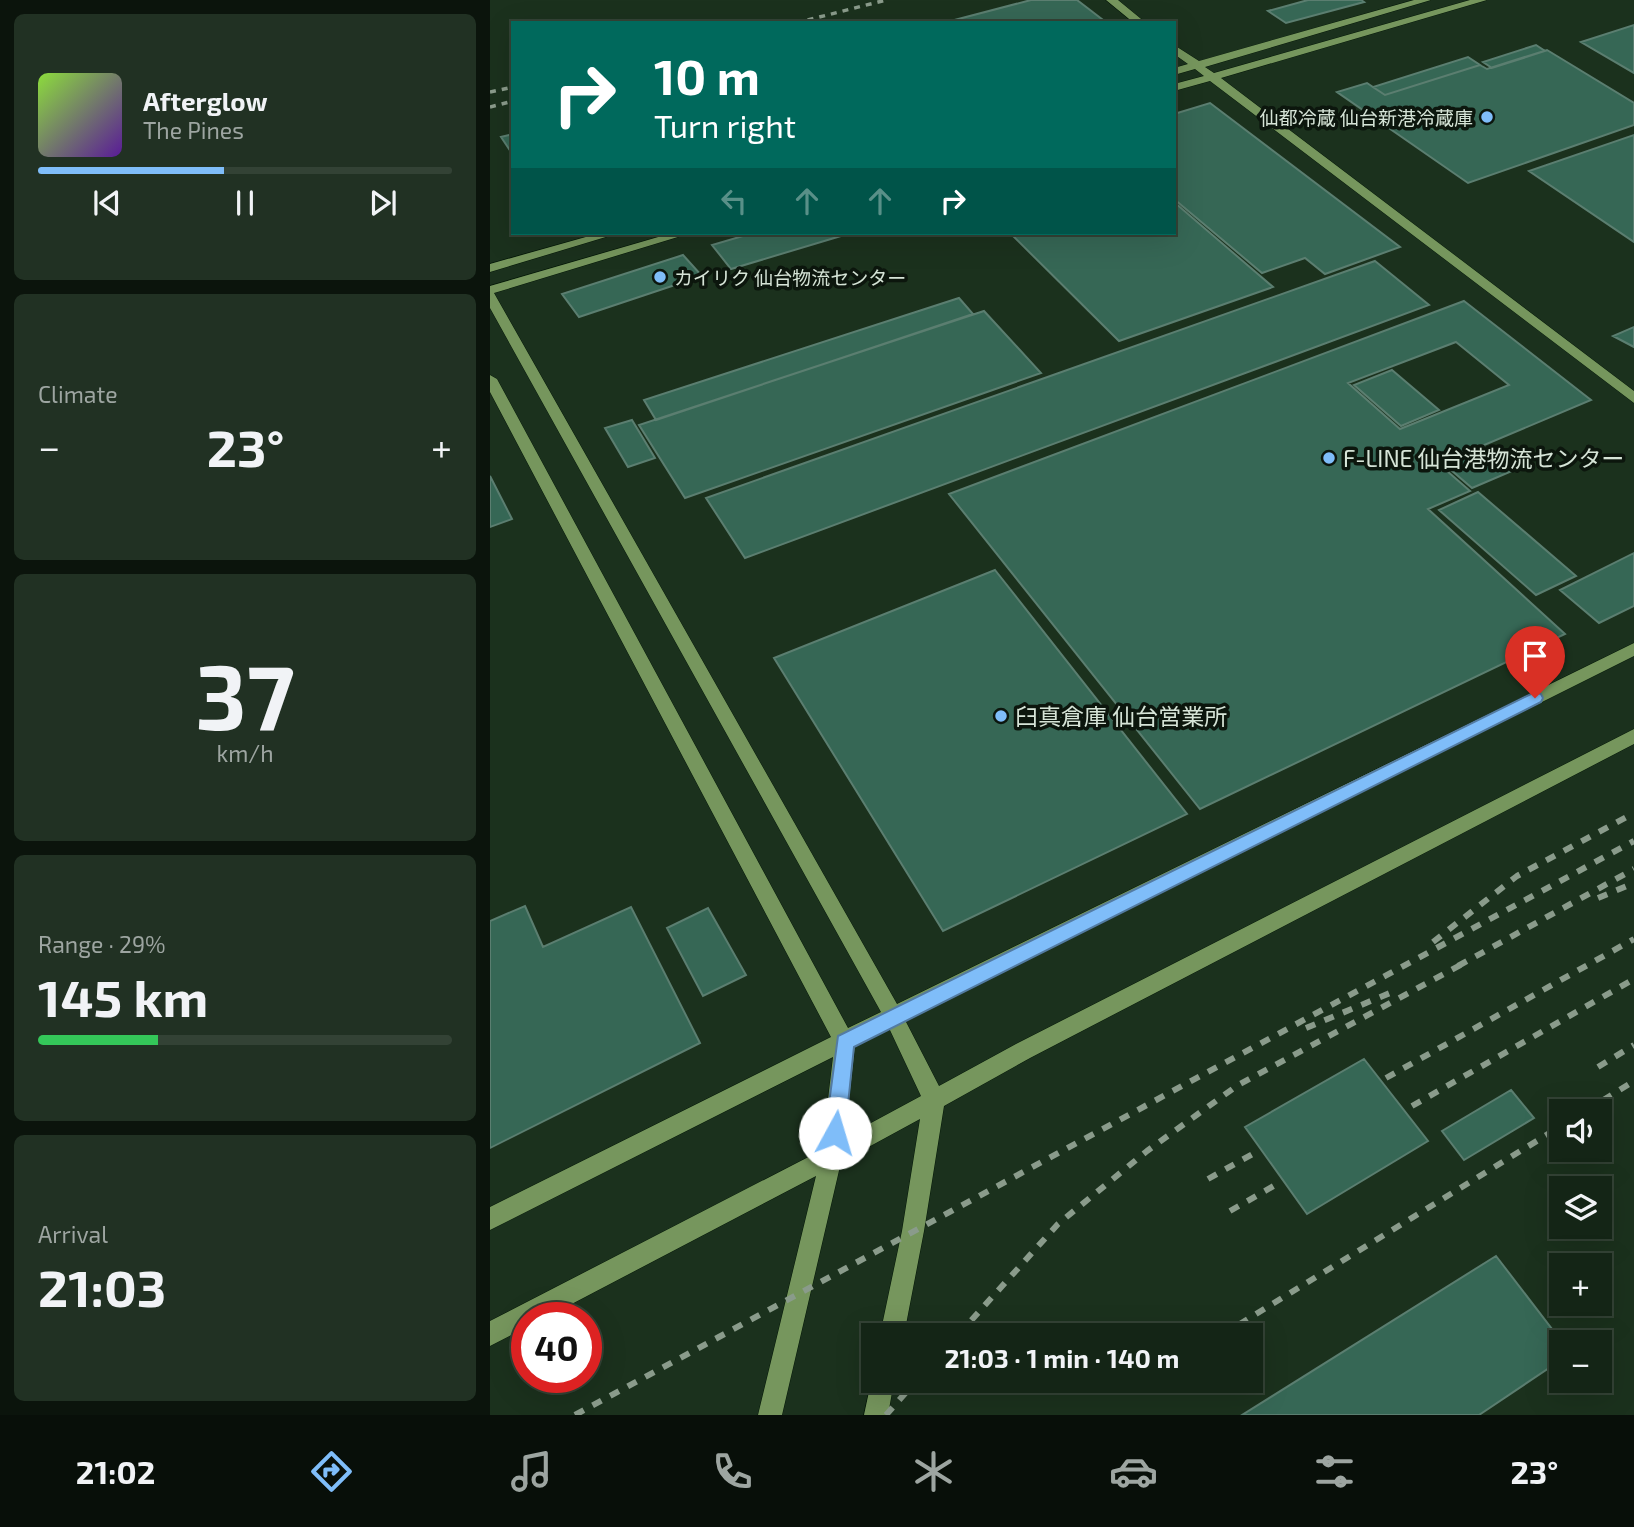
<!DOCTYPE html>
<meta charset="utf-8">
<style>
:root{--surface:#142516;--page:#213123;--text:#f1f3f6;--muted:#9da5a1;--line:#334235;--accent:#7fbdf9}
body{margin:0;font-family:"Exo 2","Noto Sans JP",sans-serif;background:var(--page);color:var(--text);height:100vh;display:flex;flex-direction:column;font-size:26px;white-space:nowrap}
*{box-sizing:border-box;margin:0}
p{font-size:23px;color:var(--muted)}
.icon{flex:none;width:38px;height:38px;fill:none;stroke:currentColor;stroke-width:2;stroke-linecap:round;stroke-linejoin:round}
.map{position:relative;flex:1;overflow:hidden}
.sheet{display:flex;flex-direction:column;gap:14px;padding:14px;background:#0b140c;width:490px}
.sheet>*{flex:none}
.hud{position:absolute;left:21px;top:21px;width:665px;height:214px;border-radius:0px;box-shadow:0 7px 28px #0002,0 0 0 2px var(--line);background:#00695c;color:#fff;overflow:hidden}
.fabs{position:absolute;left:1059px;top:1099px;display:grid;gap:14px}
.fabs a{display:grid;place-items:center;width:63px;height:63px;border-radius:0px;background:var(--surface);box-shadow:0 7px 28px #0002,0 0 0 2px var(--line);font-size:35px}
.speed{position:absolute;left:21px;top:1302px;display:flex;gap:14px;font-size:35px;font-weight:700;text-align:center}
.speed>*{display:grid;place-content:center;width:91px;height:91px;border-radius:50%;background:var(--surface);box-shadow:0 7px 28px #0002,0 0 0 2px var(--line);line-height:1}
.speed .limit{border:10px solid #d22;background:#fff;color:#111}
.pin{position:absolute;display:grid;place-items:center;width:60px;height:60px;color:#fff;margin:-72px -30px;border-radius:50% 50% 50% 0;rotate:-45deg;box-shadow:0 0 7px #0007}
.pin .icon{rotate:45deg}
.me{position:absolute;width:77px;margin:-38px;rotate:6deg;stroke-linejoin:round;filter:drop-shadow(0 0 5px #0008)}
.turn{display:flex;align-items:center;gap:24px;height:147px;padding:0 28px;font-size:32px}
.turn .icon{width:91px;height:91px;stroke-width:2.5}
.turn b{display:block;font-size:49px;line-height:60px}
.lanes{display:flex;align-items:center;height:66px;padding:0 28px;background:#0003;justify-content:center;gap:35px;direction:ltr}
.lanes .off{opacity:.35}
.big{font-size:52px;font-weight:700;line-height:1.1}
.sheet .tile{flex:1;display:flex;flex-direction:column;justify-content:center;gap:10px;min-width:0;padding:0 24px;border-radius:10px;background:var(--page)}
.sheet .dial{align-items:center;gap:0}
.dial b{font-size:91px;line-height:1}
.song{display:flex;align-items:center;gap:21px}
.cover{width:84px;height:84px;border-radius:10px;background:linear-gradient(135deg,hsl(90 70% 55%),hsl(270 70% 35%))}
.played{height:7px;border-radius:4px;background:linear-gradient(90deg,var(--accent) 45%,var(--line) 45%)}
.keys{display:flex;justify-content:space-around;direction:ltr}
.heat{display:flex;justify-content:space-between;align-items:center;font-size:38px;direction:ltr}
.charge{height:10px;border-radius:5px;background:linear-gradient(90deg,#34c759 29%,var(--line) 0)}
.trip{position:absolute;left:371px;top:1323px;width:402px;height:70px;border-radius:0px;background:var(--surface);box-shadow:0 7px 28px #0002,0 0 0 2px var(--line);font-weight:700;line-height:70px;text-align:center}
.tab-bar{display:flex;height:112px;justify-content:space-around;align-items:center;background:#080f09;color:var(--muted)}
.tab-bar .icon{width:49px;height:49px}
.tab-bar .current{color:var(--accent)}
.tab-bar b{font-size:32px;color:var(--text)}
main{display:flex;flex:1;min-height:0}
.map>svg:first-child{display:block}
</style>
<main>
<section class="sheet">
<div class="tile">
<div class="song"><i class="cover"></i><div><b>Afterglow</b><p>The Pines</p></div></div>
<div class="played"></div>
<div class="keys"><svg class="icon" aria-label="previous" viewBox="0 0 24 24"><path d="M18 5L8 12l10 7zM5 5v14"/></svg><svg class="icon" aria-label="pause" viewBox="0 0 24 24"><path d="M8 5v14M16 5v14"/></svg><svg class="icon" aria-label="next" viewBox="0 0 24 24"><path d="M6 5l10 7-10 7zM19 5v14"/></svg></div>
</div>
<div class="tile"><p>Climate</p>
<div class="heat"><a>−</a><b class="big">23°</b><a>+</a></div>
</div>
<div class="tile dial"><b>37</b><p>km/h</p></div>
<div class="tile"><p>Range · 29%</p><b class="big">145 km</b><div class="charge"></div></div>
<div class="tile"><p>Arrival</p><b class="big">21:03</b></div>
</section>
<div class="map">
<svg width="1144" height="1415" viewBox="0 0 1144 1415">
<rect width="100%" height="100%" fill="#1b311d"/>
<!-- building -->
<path fill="#366755" stroke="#5b7e70" stroke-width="2" fill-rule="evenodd" d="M541,0H587L617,23H453Z
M818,0H871L874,2L796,23L778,11Z
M1144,25V73L1091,42Z
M1046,45L1055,51L1002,68L993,62Z
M1057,50L1144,103V125L978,183L847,92L877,83L895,95L990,65L997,69Z
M978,57L990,65L895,95L883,87Z
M720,103L910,247L835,274L815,258L772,273L684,199V114Z
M23,134V155L11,137Z
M1144,135V242L1039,171Z
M684,202L783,287L629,341L520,233H684Z
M263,233H361L241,269L222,245Z
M193,255L212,276L89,317L72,294Z
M885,261L939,305L255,558L216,498Z
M469,298L483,314L166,420L154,400Z
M974,301L1101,400L949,464L980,491L938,509L1075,634L710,809L459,494ZM966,342L1019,385L910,429L858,383Z
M494,311L551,373L195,498L149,425Z
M1144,327V347L1123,336Z
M902,370L949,410L911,426L864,385Z
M142,420L165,458L138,467L115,428Z
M994,447L1022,471L982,488L954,464Z
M0,476L22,519L0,527Z
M988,492L1086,576L1046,595L949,510Z
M1144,553V606L1109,623L1070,590Z
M505,570L697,814L453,931L284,658Z
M35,906L53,947L141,907L210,1043L0,1148V921Z
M218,908L256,975L213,996L177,928Z
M874,1059L938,1141L817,1214L755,1127Z
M1021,1090L1044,1118L974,1160L952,1131Z
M1006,1256L1072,1342L1071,1360L989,1415H752Z"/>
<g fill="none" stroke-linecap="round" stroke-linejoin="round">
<defs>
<path id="secondary" d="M616,0H628L656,23H644Z
M924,0H941L715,67L724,73L980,0H997L731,78L1144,391V403L720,81L684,91V84L714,76L705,69L684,75V68L698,64L684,54V45L709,61Z
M110,233H129L0,272V264Z
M182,233H201L4,293L407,1004L1144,643V656L415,1020L449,1086L526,1044L1144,729V744L540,1058L454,1106L434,1231L414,1335H390L412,1231L430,1119L351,1162L292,1415H268L326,1176L55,1318H37V1327L0,1346V1321L332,1150L343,1057L0,1230V1207L341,1037L0,392V375L7,379L358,1028L391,1012L0,308V286ZM399,1028L431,1096L355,1137L365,1045Z
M383,1373V1381H404L398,1415H374Z"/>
</defs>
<!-- secondary casing -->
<use href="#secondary" stroke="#041807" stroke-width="1"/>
<!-- secondary -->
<use href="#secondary" fill="#76965d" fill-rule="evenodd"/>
<!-- rail-far1 -->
<path stroke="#8a9b8b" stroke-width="3.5" stroke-dasharray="6 6" stroke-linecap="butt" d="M306,23L396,0
M0,92L23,87
M0,107L23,101"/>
<!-- rail -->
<path stroke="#8a9b8b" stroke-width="6" stroke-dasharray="10 10" stroke-linecap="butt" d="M1108,898L1144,883
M943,942L1027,876L1144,813
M968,966L1144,869
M816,1028L900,993
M1108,1067L1144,1045
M896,1078L1144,939
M922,1106L1144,979
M1096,1111L1144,1081
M718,1179L768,1151
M740,1211L787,1184
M468,1335L568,1224L657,1151L748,1085L976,962
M732,1335L1071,1126
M85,1415L1144,841
M396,1415L426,1381"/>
</g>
<!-- route -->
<path fill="#7fbdf9" stroke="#537ba2" stroke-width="2" d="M1045,692L1051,694L1053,698L1051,702L364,1047L355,1133L352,1140L345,1143L338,1140L335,1133L348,1036Z"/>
<!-- markers -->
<g fill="#7fbdf9" stroke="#0c160d" stroke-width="2.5">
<circle cx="997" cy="117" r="7"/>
<circle cx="170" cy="277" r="7"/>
<circle cx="839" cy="458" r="7"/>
<circle cx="511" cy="716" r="7"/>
</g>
<g text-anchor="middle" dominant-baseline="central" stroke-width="7" stroke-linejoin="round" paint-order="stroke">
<!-- far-poi labels -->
<g font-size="19" fill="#d6e4d7" stroke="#0c160d" text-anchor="end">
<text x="983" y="117">仙都冷蔵 仙台新港冷蔵庫</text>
<text x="184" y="277" text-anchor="start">カイリク 仙台物流センター</text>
</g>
<!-- poi labels -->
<g font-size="23" fill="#d6e4d7" stroke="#0c160d" text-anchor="start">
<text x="853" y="458">F-LINE 仙台港物流センター</text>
<text x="525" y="716">臼真倉庫 仙台営業所</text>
</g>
</g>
</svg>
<div class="fabs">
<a><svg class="icon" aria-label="sound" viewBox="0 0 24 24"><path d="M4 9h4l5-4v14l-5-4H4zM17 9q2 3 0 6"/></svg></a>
<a><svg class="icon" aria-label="layers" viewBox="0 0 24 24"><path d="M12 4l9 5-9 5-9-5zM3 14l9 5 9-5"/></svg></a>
<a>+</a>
<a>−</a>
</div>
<div class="speed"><div class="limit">40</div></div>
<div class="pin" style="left:1045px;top:698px;background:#d93025"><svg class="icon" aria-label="arrive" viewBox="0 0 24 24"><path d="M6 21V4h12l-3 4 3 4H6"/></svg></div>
<svg class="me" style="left:345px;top:1133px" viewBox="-20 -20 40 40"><circle r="19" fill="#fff"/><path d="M0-13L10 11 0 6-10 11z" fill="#7fbdf9"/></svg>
<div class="trip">21:03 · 1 min · 140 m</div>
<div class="hud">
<div class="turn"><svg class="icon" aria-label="right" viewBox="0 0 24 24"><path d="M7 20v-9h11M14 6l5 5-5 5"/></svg><div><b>10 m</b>Turn right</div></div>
<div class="lanes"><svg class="icon off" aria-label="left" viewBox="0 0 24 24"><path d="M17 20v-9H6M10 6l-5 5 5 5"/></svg><svg class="icon off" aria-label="ahead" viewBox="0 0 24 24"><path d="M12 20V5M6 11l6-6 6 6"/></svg><svg class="icon off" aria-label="ahead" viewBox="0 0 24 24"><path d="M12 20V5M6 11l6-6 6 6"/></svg><svg class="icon" aria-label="right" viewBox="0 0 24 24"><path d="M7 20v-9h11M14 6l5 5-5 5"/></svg></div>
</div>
</div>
</main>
<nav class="tab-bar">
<b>21:02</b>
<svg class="icon current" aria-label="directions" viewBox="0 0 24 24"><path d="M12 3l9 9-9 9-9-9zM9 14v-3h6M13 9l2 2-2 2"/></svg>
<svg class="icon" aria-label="music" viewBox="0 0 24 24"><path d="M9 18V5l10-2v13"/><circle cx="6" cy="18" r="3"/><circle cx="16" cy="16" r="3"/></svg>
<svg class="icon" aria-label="phone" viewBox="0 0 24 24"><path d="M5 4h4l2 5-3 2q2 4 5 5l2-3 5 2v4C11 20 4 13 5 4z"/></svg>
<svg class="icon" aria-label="climate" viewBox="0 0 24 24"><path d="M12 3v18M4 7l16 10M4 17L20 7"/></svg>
<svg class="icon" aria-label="car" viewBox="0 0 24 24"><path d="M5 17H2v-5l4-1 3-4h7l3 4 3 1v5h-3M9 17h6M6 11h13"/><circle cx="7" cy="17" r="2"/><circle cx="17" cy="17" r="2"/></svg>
<svg class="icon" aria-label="filters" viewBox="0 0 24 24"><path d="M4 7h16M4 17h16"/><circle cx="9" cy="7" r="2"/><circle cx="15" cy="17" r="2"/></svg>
<b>23°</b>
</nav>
